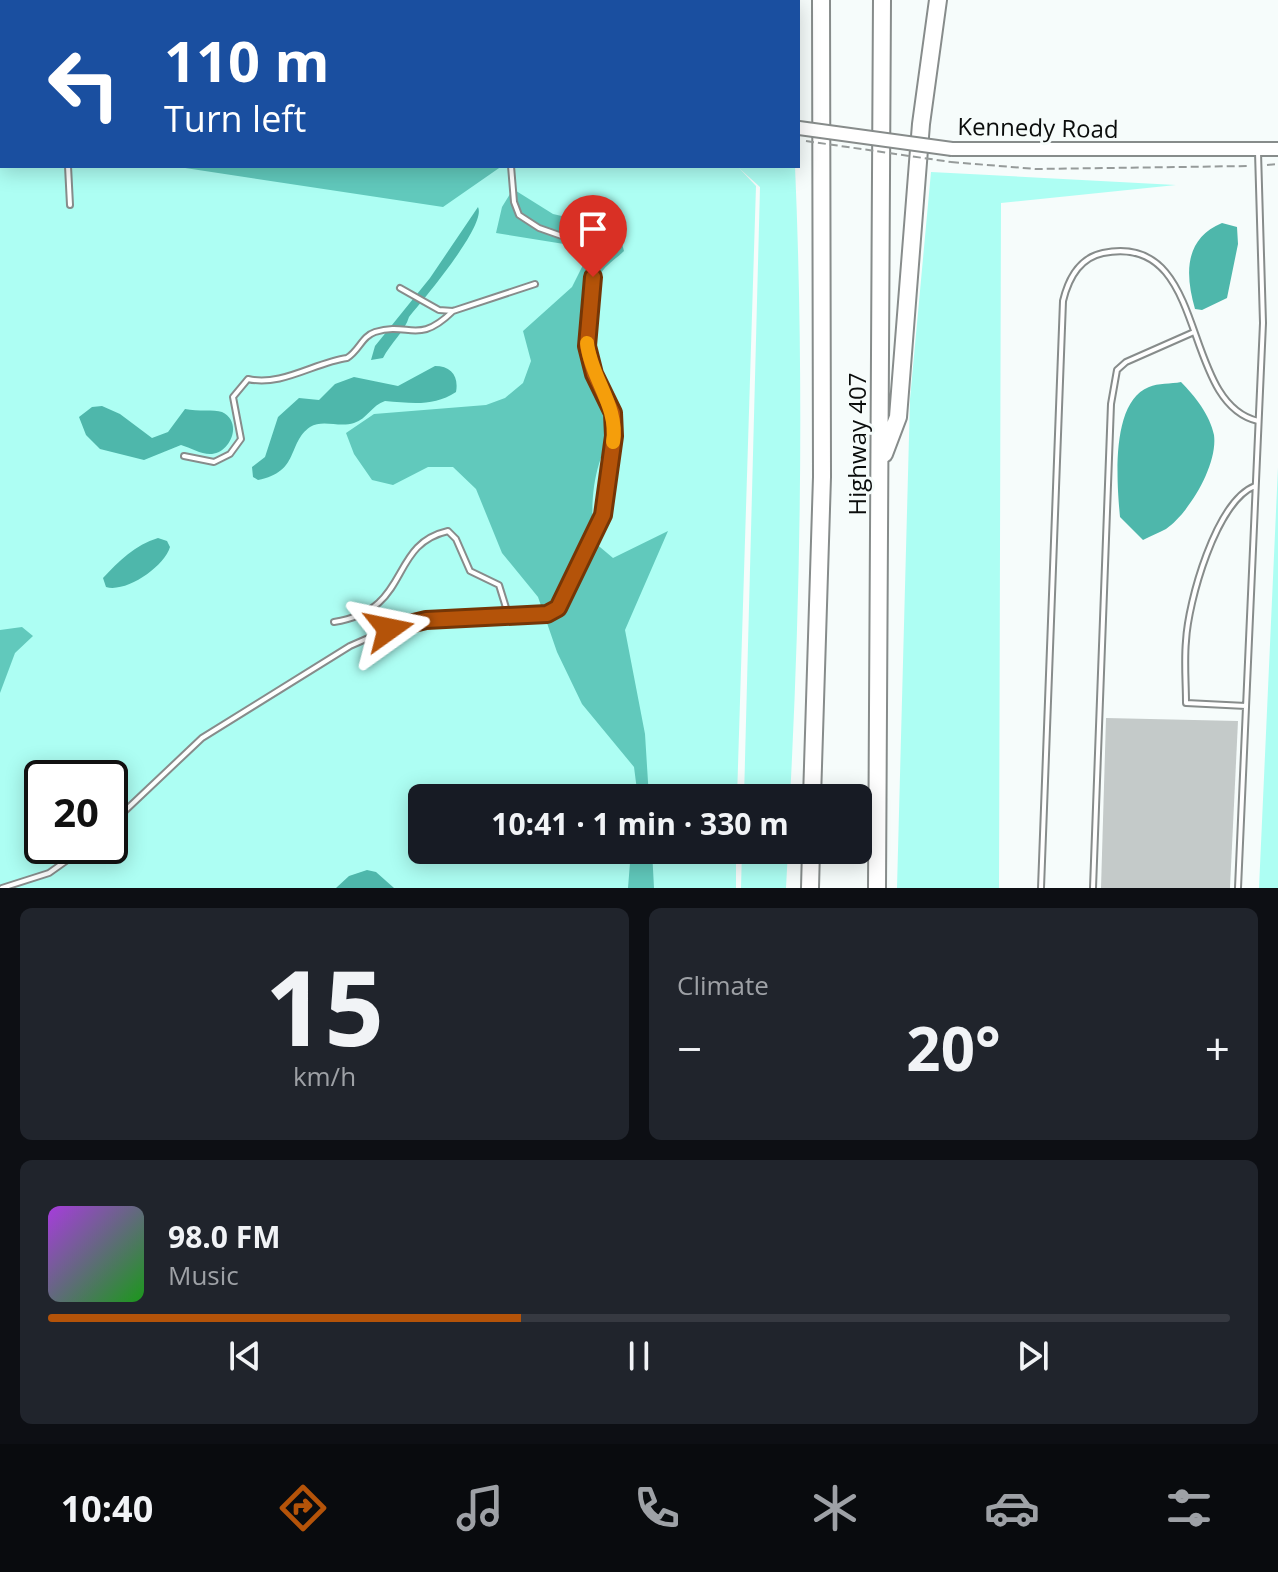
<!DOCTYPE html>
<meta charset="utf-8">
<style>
:root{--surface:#171b24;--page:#20242c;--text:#f1f3f6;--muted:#9ea1a6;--line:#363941;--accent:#b45309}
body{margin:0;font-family:"Open Sans",sans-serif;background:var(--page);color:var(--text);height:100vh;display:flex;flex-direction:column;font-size:30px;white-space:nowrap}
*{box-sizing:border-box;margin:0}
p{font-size:26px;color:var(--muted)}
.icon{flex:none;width:44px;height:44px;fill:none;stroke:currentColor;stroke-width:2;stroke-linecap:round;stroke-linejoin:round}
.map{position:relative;height:888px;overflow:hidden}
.sheet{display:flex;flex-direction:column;gap:20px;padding:20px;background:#0d0f14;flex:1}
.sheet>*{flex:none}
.banner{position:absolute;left:0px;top:0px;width:800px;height:168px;box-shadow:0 4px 20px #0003;background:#1a4fa0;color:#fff;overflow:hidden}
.speed{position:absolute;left:24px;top:760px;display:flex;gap:16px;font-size:40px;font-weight:700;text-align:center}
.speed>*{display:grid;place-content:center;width:104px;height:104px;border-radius:50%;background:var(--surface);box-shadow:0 4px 20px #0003;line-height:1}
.speed .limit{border:4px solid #111;border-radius:12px;background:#fff;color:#111}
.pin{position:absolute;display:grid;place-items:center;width:68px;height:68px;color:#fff;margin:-82px -34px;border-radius:50% 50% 50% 0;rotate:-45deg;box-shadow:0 0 8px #0007}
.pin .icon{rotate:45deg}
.me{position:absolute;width:88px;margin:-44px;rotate:78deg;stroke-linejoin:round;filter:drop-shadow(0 0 6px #0008)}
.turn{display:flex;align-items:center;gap:28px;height:168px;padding:0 32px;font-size:36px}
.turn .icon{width:104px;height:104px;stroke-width:2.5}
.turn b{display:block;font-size:56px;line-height:68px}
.big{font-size:60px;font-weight:700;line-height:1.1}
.sheet .widget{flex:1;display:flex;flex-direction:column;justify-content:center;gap:12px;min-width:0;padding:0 28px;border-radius:12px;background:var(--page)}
.sheet .dial{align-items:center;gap:0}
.dial b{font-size:104px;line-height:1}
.song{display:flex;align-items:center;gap:24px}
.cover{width:96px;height:96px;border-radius:12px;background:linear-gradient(135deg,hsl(280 70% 55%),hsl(120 70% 35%))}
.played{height:8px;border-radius:4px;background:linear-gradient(90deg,var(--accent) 40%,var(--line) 40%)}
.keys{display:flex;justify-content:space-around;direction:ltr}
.heat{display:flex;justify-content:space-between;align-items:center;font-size:44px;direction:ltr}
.sheet .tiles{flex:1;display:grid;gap:20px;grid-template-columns:1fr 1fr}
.widget:last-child{grid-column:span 2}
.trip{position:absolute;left:408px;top:784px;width:464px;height:80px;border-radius:12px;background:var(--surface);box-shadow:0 4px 20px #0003;font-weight:700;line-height:80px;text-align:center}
.tab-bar{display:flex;height:128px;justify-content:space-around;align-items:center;background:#090b0e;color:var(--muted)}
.tab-bar .icon{width:56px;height:56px}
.tab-bar .active{color:var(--accent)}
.tab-bar b{font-size:36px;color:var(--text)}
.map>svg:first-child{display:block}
</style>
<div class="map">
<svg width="1278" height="888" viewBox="0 0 1278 888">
<rect width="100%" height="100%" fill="#f6fcfb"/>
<!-- green -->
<path fill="#adfef3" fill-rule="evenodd" d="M0,0L285,2H2V166H795C804,376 801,588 790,798H744L760,187L739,168L756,186L737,798H422V850H736V888H0ZM42,778H110V846H42Z
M931,172L1176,185L1001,203L999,888H897L910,399Z
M1278,467V888H1259Z
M742,850H788L786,888H741Z"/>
<!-- forest -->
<path fill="#61c9bc" d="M172,166H502L443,207Z
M513,189L553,214L618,229L624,251C617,258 607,264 601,273C568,317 598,375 621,415C595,460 589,491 594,542L613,558L668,531L625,630L645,734L649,798H638L634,767L582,704L557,652L538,597L502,553L476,489L453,467H428L393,485L372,480L354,454L346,433L374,414L486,405L505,398L523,383L531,361L523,331L572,287L585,261L564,244L496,233L502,207Z
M22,627L33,636L15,653L0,693V630Z
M631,850H652L654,888H628Z"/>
<!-- water -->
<path fill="#4eb7ab" d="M478,207C487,225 423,300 409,317C405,331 390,344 383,358L371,360L375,346L430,278Z
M1222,223L1237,227L1238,244L1227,298L1202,310L1195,309C1185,274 1184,239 1222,223Z
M435,366C451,366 459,376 456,392C433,407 411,403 385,401C372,405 367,419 354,423C339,428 323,419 310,427C287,443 300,472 258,480L253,477L252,467L265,457L278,417L299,398L319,400L335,384L354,377L398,386Z
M1181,382C1195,396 1210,415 1214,435C1218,465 1189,513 1166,529C1159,533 1150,536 1143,540L1120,517C1117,484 1110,402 1149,387C1158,383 1171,384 1181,382Z
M102,406L120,414L152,438L168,432L185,409C198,412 214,409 222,412C243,422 231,452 212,454C202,455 191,448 181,445L144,460L100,449L86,435L79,417L92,407Z
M158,538L167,541L170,547C164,567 126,593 106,587L103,578C119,561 135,545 158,538Z
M367,870L376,872L394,888H336L349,876Z"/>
<!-- building -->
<path fill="#c4cac9" d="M1106,718L1238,721L1230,888H1101Z"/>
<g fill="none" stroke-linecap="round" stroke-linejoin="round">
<defs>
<path id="lane" d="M3,2V0
M0,24L2,7
M0,68L2,69
M68,166L70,205
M400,288L439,310L453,311L535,284
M184,456L214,462L230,454L241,439L233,397L248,379C281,387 316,362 347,358C359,351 362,336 375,332C410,321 417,346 453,311
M508,614H547L558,608L603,515L614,436L613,413L594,374L587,346L593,277L591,255L579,242L539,228L519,215L514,202L511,166
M1246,706L1186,703C1186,683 1184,661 1186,641C1188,602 1216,501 1255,486
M110,825L202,738L350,646L389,629L426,620L508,614L499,585L470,571L456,539L448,531C387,545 413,610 334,622
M2,888L49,873L87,846
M1041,888L1063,301C1068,280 1079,258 1103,253C1210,231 1179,403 1258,421
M1093,888L1111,404L1117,370L1126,362L1194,332
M1238,888L1263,323L1258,152"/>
<path id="secondary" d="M329,0L336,2
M393,0L401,2
M952,149H1278"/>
<path id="highway" d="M884,454L898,417L921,124L938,0
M812,798L822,477L821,0
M810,888L811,850
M877,888L882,0"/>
</defs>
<!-- lane casing -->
<use href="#lane" stroke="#878c8b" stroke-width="8"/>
<!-- secondary casing -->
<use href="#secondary" stroke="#878c8b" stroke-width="16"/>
<!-- highway casing -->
<use href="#highway" stroke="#878c8b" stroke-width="20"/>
<!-- path -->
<path stroke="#969b9a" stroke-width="2" stroke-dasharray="8 4" stroke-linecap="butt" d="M951,162L1036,169L1249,166
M1267,165L1278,164"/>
<!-- lane -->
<use href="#lane" stroke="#fff" stroke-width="4"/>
<!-- secondary -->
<use href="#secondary" stroke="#fff" stroke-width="12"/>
<!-- highway -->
<use href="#highway" stroke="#fff" stroke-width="16"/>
<defs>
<path id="secondary-bridge" d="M799,128L952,149"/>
</defs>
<!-- secondary-bridge casing -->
<use href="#secondary-bridge" stroke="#878c8b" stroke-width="16" stroke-linecap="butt"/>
<!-- path-bridge -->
<path stroke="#969b9a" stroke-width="2" stroke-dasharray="8 4" stroke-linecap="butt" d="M806,141L951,162"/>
<!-- secondary-bridge -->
<use href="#secondary-bridge" stroke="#fff" stroke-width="12"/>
</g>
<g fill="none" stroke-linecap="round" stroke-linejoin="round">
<defs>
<path id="route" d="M389,629L426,620L547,614L558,608L603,515L614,436L613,413L594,374L587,346L593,277"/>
</defs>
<!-- route casing -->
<use href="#route" stroke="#753606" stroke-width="20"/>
<!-- route -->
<use href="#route" stroke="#b45309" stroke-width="14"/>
<!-- slow -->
<path stroke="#f59e0b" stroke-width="14" d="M587,343C591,378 619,407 613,442"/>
</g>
<g text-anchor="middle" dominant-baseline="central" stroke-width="6" stroke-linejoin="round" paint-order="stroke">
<!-- street labels -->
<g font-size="24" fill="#0b0d0c" stroke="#f6fcfb">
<text transform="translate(1038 127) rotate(1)">Kennedy Road</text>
<text transform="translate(856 444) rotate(-90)">Highway 407</text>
</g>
</g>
</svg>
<div class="speed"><div class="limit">20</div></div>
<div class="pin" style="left:593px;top:277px;background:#d93025"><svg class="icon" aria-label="arrive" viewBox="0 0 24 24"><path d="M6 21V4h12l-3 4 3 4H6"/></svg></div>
<svg class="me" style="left:389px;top:629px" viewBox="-20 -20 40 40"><path d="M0-17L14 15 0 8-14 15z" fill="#b45309" stroke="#fff" stroke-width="4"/></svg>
<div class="trip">10:41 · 1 min · 330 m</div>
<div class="banner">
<div class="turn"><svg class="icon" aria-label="left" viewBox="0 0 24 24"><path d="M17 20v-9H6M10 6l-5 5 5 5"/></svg><div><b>110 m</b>Turn left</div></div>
</div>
</div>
<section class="sheet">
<div class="tiles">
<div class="widget dial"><b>15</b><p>km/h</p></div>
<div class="widget"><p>Climate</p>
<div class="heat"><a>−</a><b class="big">20°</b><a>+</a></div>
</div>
<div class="widget">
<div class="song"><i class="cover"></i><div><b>98.0 FM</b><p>Music</p></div></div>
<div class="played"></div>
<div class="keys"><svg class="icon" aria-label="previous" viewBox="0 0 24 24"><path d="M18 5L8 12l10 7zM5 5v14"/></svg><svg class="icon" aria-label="pause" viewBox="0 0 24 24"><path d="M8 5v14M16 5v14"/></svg><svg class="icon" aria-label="next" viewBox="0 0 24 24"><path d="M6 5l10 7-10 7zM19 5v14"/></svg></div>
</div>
</div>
</section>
<nav class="tab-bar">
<b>10:40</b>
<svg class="icon active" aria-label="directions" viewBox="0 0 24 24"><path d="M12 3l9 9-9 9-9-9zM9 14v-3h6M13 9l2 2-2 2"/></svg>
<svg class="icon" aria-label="music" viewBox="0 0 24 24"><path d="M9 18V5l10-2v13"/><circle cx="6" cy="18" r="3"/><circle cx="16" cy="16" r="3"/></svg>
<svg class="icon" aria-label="phone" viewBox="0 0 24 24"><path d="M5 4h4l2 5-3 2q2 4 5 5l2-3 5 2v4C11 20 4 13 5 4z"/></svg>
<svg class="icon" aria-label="climate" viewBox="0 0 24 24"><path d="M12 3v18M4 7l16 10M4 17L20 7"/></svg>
<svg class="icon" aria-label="car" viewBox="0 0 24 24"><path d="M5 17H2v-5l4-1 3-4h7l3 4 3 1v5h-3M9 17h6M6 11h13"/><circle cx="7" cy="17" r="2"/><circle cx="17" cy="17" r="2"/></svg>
<svg class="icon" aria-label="filters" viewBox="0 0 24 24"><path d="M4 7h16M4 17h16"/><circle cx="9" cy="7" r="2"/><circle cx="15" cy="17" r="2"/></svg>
</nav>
